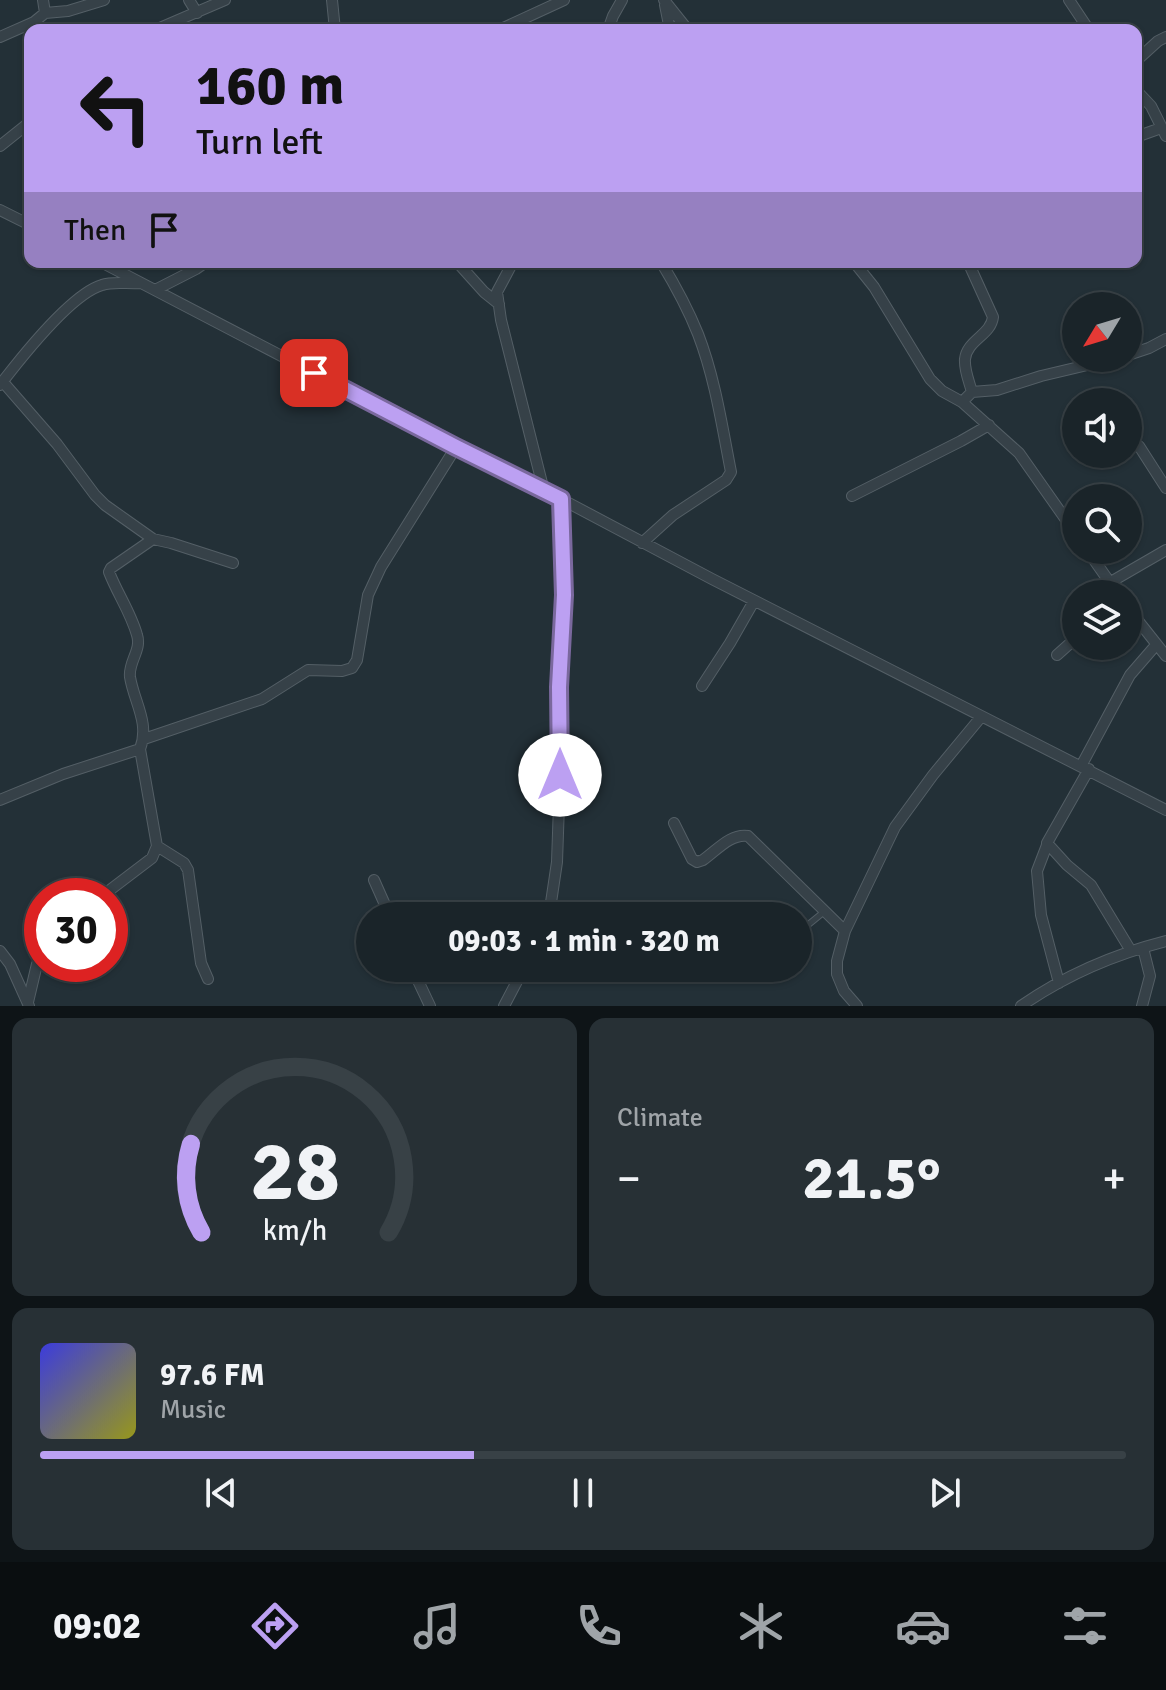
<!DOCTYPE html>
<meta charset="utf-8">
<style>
:root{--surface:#1a2429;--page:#273035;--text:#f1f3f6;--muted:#9fa4a8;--line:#384146;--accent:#bca0f2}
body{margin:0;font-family:Signika,sans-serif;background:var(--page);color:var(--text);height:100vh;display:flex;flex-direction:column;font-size:30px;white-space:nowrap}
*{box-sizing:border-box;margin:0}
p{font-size:26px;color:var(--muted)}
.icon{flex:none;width:44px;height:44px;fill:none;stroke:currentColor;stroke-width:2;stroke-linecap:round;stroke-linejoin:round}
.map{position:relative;height:1006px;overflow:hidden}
.details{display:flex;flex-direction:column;gap:12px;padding:12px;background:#0e1417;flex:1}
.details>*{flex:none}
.top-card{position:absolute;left:24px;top:24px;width:1118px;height:244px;border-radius:16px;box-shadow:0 2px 6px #0004,0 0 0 2px var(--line);background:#bca0f2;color:#111;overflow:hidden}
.needle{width:52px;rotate:232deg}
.buttons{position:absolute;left:1062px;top:292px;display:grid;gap:16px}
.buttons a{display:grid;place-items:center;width:80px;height:80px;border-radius:50%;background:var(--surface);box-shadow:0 2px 6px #0004,0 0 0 2px var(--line);font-size:40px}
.speed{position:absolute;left:24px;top:878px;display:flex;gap:16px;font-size:40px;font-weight:700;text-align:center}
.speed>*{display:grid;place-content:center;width:104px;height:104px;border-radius:50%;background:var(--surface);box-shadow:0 2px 6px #0004,0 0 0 2px var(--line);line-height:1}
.speed .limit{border:12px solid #d22;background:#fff;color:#111}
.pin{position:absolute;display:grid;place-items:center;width:68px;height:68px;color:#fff;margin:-34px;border-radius:16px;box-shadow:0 4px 12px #0006}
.me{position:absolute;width:88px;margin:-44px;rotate:0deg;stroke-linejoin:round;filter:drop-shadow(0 0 6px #0008)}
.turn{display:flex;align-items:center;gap:28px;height:168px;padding:0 40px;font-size:36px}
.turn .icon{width:104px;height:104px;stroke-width:2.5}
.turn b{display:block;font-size:56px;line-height:68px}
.then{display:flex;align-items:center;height:76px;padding:0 40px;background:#0003;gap:16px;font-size:30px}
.big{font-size:60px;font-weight:700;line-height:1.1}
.details .widget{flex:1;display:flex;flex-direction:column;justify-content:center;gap:12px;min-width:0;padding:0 28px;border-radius:16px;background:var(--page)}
.details .dial{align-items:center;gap:0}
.dial svg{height:208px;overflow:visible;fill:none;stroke:var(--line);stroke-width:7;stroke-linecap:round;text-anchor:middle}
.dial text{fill:var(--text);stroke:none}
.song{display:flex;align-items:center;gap:24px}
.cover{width:96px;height:96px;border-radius:12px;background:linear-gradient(135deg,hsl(240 70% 55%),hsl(60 70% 35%))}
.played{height:8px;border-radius:4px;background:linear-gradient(90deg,var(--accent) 40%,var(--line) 40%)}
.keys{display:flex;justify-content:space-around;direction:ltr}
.heat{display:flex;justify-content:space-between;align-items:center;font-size:44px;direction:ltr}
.details .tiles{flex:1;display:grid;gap:12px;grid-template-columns:1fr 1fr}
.widget:last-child{grid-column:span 2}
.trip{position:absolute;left:356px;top:902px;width:456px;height:80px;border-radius:40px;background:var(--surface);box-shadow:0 2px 6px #0004,0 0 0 2px var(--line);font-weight:700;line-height:80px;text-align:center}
.tabs{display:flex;height:128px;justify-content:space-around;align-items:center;background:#0a0e10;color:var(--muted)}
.tabs .icon{width:56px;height:56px}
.tabs .on{color:var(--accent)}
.tabs b{font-size:36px;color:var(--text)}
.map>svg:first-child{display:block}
</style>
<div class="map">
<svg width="1166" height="1006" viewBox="0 0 1166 1006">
<rect width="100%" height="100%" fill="#233037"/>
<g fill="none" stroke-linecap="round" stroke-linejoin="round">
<defs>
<path id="service" d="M798,933L825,911"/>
<path id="minor" d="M189,0L197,13
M332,0L335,30
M664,0L688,30
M1069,0L1089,30
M665,5L670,30
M45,13L68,11L104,0
M155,30L225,0
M499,30L564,0
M608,30L613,16L622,0
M0,37L34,22L45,13L43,0
M1136,61L1158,41L1166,37
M1136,90L1151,106L1166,136
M1136,137L1161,128
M0,146L30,122
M0,210L30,225
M101,262L456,447L561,499L712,579L1166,810
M457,262L484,292L499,304
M513,262L497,292L501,320L544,491
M854,262L874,287L930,379L942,391L962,402L1019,453L1076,534
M968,262L993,317C991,335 967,340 965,359C964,370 969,381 972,392
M155,290L196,269L206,262
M1128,355L1149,348L1166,339
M3,382L57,444L95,495L105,505L153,539L111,568L109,572C117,593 131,613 137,635C142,650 128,662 130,677C134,702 150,723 140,749L157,846L152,858L102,896
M0,385C20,359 71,294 102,285C113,281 128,284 140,283
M962,402L972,392L997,390L1041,376L1117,358
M1139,446L1166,488
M852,496L961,441L989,425
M153,539L171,543L233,563
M642,543L673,515L726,480L731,472C722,426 715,378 698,334C688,309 675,285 661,262
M1087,550L1118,594
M1109,583L1166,550
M1128,608L1166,656
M1057,655L1076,638
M702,686L730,643L754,601
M144,739L262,699L308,670L342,671L352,668L357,660L368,595L381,567L456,447
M1081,766L1130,675L1156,645
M1089,769L1047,843L1067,865L1091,885L1131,951
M0,800L63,774L140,749
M674,823L692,859L697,862L703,860C716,851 731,833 748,836L845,931
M1047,845L1037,871L1041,915L1059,983
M157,846L184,863L188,870L201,963L208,979
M374,880L390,916
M549,916L557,862L560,775L559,687L564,595L561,499
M0,951L10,964L29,1006
M412,968L430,1006
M28,1002L37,964L42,958
M504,1006L524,968
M857,1006L844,991L837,974V961L845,931L895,827L933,775L981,717
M1021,1006C1064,976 1115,954 1166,941
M1142,1006L1150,976L1143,948"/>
</defs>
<!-- service casing -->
<use href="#service" stroke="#545f66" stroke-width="7"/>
<!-- minor casing -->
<use href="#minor" stroke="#545f66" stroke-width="12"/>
<!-- service -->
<use href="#service" stroke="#364148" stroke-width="5"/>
<!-- minor -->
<use href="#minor" stroke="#364148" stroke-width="10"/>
</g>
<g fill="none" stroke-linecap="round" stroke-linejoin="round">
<defs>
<path id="route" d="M314,373L456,447L561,499L564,595L559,687L560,775"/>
</defs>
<!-- route casing -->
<use href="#route" stroke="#7a689d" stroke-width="20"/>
<!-- route -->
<use href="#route" stroke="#bca0f2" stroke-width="14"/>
</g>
</svg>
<div class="buttons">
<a><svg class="needle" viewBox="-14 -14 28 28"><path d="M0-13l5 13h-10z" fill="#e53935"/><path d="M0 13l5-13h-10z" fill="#9fa4a8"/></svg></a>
<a><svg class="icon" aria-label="sound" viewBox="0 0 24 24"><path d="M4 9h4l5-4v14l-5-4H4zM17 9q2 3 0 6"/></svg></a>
<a><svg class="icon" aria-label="search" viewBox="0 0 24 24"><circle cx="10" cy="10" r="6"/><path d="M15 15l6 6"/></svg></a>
<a><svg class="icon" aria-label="layers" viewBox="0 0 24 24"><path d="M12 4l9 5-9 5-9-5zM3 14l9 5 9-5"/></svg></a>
</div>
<div class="speed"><div class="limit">30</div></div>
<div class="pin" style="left:314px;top:373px;background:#d93025"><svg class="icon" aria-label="arrive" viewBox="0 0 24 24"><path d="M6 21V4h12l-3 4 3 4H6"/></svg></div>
<svg class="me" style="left:560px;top:775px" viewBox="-20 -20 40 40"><circle r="19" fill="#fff"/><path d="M0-13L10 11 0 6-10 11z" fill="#bca0f2"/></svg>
<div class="trip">09:03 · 1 min · 320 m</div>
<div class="top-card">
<div class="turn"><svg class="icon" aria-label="left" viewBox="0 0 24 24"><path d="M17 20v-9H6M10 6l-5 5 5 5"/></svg><div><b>160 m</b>Turn left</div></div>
<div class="then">Then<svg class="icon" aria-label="arrive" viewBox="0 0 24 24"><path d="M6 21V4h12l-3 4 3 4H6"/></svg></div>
</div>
</div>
<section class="details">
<div class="tiles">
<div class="widget dial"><svg viewBox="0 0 100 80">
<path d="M14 69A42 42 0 1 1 86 69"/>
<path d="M14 69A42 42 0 0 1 10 35" stroke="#bca0f2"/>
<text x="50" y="56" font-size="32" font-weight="700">28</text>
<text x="50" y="72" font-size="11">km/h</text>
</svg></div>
<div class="widget"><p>Climate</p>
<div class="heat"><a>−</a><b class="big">21.5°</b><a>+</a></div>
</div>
<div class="widget">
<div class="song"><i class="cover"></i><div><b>97.6 FM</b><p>Music</p></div></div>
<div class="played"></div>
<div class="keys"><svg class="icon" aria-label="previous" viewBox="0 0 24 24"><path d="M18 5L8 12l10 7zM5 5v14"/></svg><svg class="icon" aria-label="pause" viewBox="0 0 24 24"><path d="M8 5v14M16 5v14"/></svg><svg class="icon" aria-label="next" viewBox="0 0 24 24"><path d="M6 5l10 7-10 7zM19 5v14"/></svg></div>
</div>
</div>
</section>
<nav class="tabs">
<b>09:02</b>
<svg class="icon on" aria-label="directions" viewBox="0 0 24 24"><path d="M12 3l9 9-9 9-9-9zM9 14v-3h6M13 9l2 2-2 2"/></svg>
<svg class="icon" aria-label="music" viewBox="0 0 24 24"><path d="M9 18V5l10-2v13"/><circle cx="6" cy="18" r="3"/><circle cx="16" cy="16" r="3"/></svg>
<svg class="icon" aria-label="phone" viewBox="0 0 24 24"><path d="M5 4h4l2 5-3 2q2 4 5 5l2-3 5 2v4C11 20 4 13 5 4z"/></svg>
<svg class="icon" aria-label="climate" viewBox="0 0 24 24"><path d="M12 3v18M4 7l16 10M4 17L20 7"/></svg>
<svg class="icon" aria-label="car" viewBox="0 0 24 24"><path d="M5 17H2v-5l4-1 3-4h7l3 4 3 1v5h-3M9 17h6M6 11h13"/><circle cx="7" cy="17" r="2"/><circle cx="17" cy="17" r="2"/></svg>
<svg class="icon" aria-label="filters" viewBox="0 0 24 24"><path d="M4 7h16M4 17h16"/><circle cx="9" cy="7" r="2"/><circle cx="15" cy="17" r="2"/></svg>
</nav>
